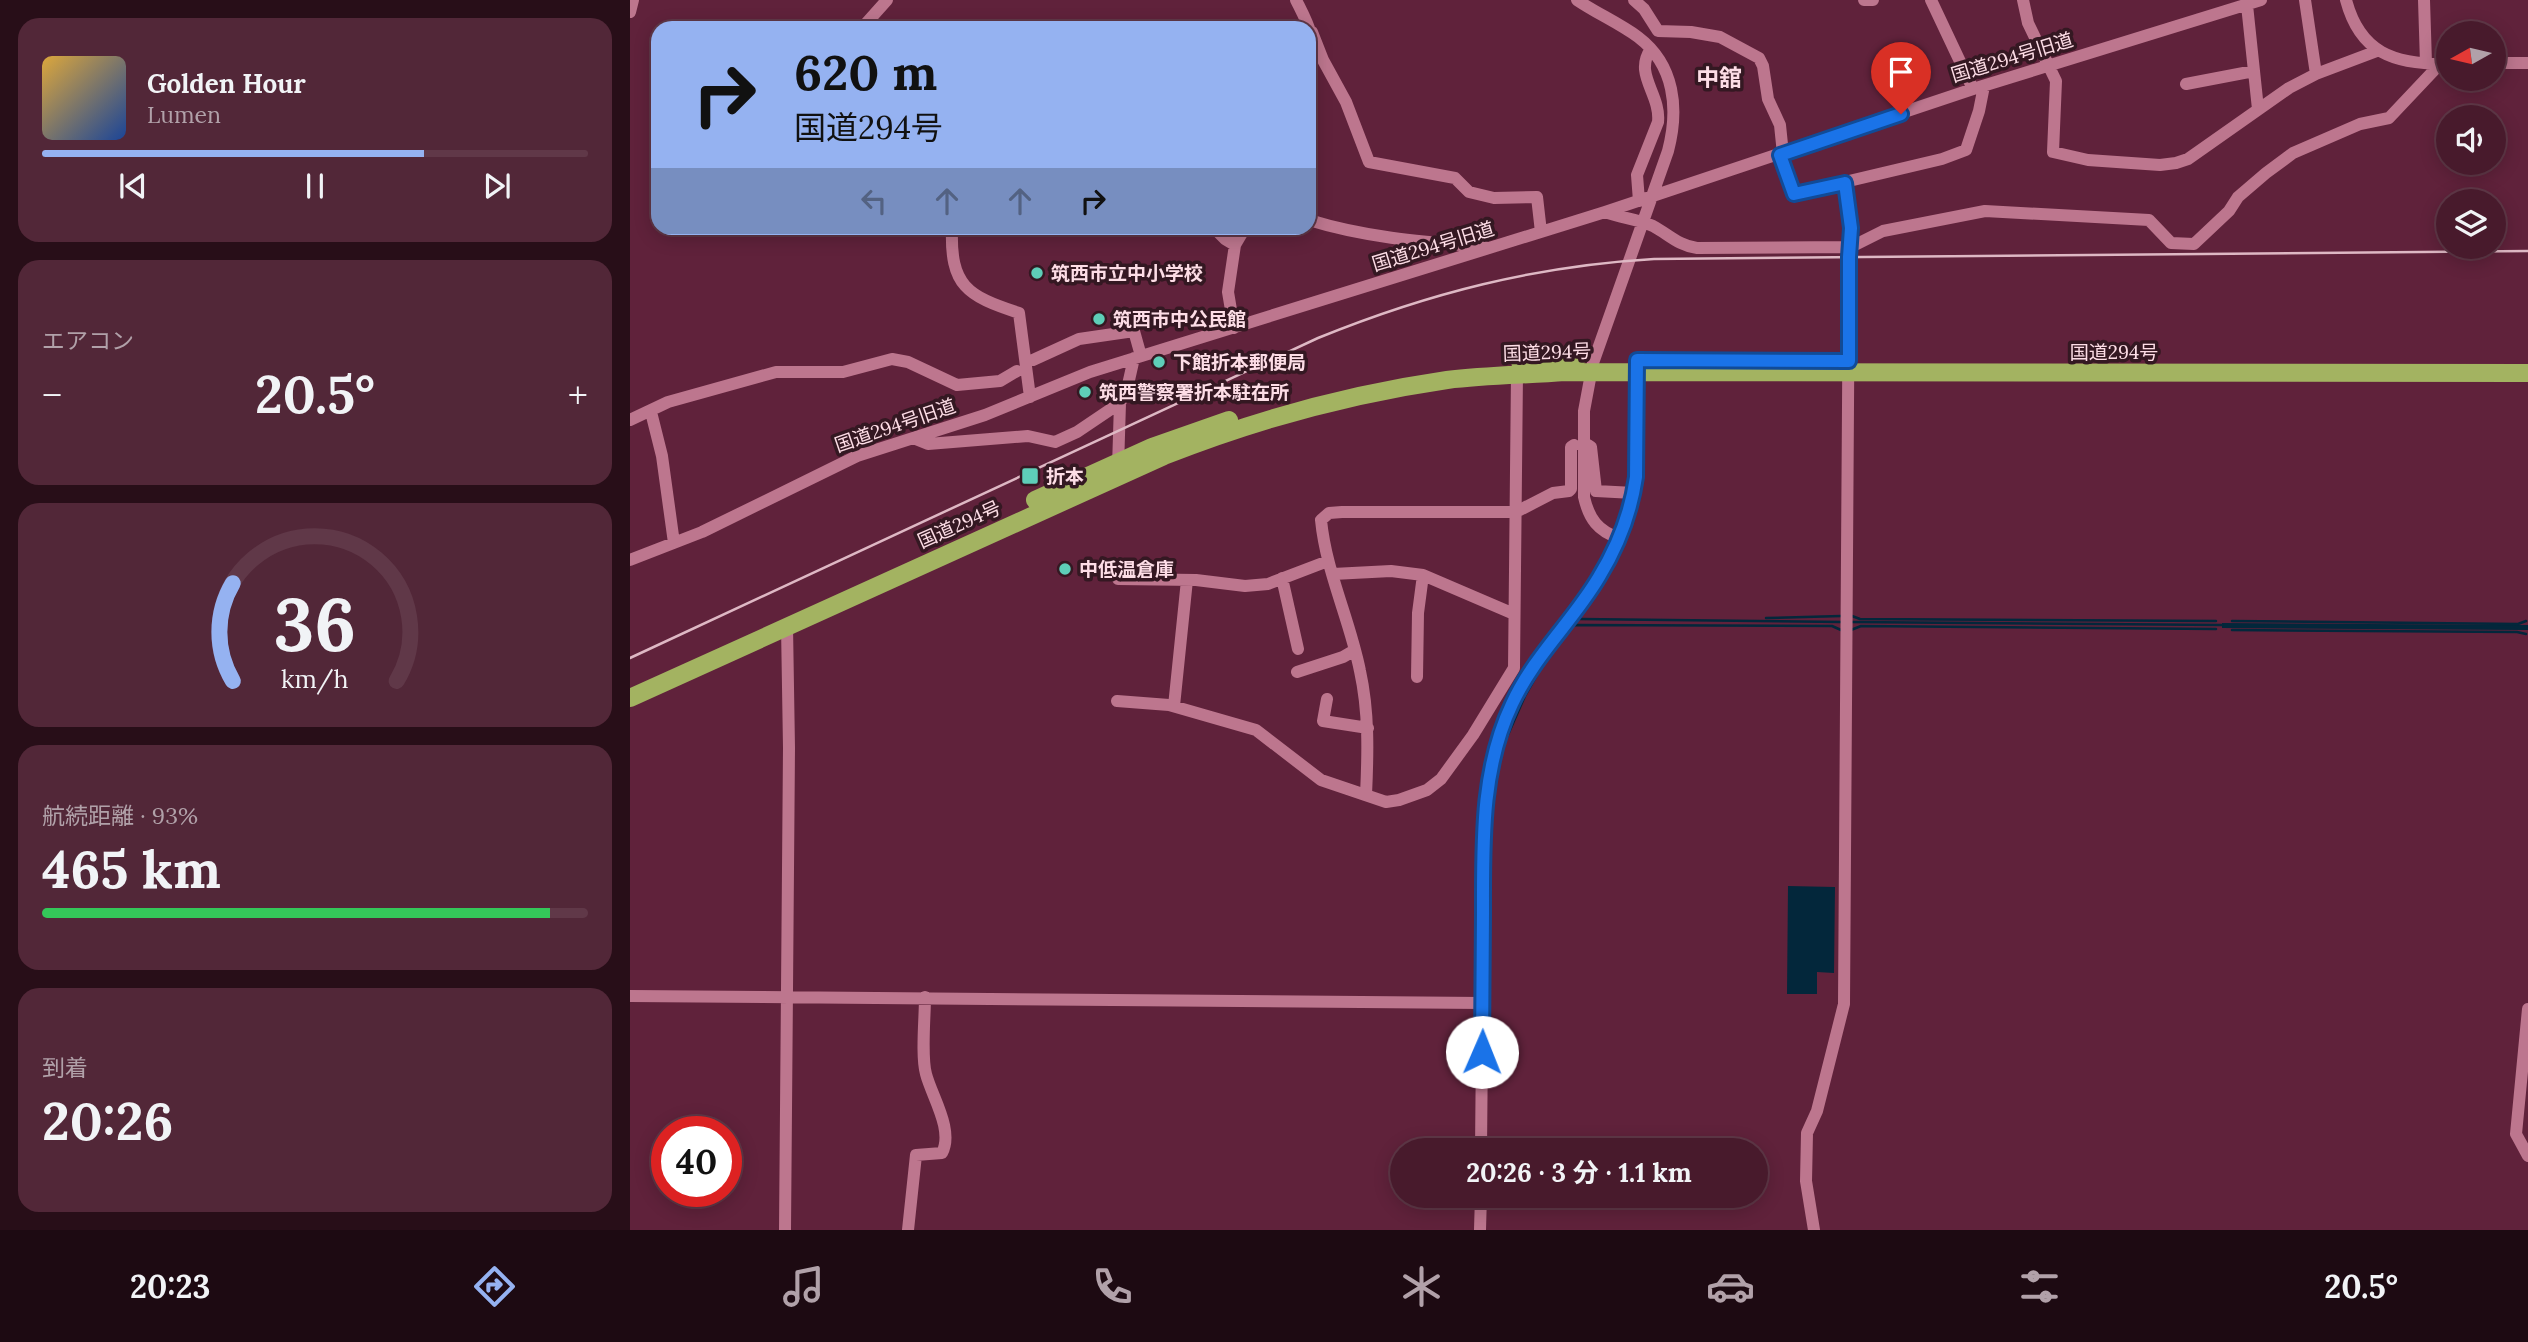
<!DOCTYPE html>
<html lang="ja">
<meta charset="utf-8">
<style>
:root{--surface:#481a2c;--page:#522738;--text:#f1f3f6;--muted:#b1a1a9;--line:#603848;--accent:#95b2f1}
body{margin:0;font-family:Lora,"Noto Sans JP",serif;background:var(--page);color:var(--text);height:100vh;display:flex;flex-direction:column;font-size:26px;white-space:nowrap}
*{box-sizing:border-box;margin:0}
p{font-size:23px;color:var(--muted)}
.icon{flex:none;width:38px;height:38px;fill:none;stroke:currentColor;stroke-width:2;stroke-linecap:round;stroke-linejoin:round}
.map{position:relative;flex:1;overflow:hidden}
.drawer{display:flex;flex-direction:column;gap:18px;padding:18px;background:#280e18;width:630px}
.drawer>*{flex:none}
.banner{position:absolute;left:21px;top:21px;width:665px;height:214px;border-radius:21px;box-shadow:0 4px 18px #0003,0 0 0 2px var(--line);background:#95b2f1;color:#111;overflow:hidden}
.needle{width:46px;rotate:262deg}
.tools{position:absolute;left:1806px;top:21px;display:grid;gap:14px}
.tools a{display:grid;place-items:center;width:70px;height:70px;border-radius:50%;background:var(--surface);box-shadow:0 4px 18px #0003,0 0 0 2px var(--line);font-size:35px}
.speed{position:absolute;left:21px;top:1116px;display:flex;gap:14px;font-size:35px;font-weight:700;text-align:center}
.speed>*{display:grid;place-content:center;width:91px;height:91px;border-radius:50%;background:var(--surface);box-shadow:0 4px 18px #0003,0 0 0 2px var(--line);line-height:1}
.speed .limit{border:10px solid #d22;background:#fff;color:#111}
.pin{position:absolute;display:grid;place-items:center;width:60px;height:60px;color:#fff;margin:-72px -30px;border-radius:50% 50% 50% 0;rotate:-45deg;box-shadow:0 0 7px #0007}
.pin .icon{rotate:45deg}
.me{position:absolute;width:77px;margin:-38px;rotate:1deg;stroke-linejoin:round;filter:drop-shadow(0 0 5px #0008)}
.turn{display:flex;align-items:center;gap:24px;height:147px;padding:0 28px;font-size:32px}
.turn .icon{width:91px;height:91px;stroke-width:2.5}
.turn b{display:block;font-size:49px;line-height:60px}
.lanes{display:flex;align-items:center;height:66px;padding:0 28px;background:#0003;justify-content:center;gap:35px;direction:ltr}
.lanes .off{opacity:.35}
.big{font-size:52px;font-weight:700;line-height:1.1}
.drawer .widget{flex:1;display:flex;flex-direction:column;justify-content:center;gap:10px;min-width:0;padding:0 24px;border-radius:21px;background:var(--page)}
.drawer .dial{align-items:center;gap:0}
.dial svg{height:182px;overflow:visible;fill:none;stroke:var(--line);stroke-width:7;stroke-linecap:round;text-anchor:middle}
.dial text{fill:var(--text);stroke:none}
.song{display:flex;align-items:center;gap:21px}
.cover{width:84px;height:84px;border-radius:10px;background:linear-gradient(135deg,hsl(40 70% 55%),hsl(220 70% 35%))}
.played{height:7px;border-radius:4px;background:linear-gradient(90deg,var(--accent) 70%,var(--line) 70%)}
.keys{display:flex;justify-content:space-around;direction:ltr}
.heat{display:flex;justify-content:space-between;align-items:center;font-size:38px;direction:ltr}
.charge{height:10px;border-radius:5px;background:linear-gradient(90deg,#34c759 93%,var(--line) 0)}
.trip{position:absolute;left:760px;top:1138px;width:378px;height:70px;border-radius:35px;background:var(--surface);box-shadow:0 4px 18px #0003,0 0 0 2px var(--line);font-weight:700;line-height:70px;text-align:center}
.dock{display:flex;height:112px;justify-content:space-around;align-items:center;background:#1d0a12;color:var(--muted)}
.dock .icon{width:49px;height:49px}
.dock .selected{color:var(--accent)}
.dock b{font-size:32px;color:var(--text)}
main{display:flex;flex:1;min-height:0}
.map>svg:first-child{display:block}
</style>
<main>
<section class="drawer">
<div class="widget">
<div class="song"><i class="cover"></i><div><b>Golden Hour</b><p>Lumen</p></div></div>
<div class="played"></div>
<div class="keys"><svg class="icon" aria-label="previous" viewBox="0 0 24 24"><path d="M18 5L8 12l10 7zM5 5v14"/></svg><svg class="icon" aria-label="pause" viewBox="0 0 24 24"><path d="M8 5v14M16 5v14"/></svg><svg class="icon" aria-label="next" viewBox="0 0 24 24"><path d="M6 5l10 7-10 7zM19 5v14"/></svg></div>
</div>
<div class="widget"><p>エアコン</p>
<div class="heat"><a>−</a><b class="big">20.5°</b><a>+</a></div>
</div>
<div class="widget dial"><svg viewBox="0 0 100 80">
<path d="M14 69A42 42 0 1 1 86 69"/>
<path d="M14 69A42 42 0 0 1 14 26" stroke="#95b2f1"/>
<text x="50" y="56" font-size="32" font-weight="700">36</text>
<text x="50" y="72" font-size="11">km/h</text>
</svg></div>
<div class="widget"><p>航続距離 · 93%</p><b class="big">465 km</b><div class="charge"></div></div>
<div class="widget"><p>到着</p><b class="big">20:26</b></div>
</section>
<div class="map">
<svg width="1898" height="1230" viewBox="0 0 1898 1230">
<rect width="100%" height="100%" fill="#60223b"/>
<!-- water -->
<path fill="#03273b" d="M1592,623L1898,625V630L1592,628Z
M1158,886L1205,887L1204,973L1187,972V994H1157Z"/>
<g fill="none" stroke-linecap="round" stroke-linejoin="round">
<!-- stream -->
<path stroke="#03273b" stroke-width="2.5" d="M1222,616L1230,619L1586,621
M1136,618L1211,616
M949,619L1212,622
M1602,621L1888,624L1896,621
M1220,622L1592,625
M1221,630L1231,626L1586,629
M1602,630L1887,632L1896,634
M877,737L895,696L911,668L943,625L1202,626L1211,630"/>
<!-- minor -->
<path stroke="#bd768e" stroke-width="12" d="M666,0C677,22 688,40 679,64
M947,0C966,13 989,23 1008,37C1045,65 1049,109 1038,151L963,363L954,411V497C959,519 968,531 989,538
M1004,0L1014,9L1028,31L1061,32L1090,37L1129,58L1133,66L1138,99L1150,125L1153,154
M1234,0H1243
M1301,0L1343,89
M1393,0L1398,23L1426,81L1423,152L1458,160L1530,165L1546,163L1558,159L1659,88L1686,74L1747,51
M1675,0L1686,74
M1716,0C1730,53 1764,64 1814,64
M1794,0L1796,63
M1617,5L1628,109
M0,12L3,0
M232,28L257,0
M682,32L693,60L716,102L739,162L825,178L839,192L864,198L907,197L911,232
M1864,63H1898
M1556,84L1624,71
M1150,155L1164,194L1312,159L1336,150L1349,111L1354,86
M1009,201L1007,175L1028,122C1031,94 1003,74 1021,49
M975,212C990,218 1008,219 1023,226C1038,234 1049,246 1067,248L1221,247L1253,231L1355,211L1519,220L1541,243L1564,244L1599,211L1608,197L1636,173L1663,153L1730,124L1759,118L1810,64
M679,220C737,238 795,242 855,247
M322,228C320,286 337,296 389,313L400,397
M584,228L595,239L605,245
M604,328L598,292L605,245L615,228
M403,360L449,339L504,331L511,356
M21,412L32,456L44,543
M0,420L38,402L146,372H213L262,359L278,362L327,385L370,381L387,371
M283,438L298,444L398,436L425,442L447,432L490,403
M958,445L961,447L966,491L1004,493
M488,467L490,403L497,389L504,358
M0,560L72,532L227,456L355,415L460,372L975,212L1343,89L1631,0
M703,574L761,571L793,575L884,614
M652,578L668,649
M488,579L566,580L615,586L638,584L698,561
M667,672L713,657L725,650
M787,677L788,613L793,575
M697,699L693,721L738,728
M487,701L539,705L626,730L691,780L756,802L769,800L797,790L811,779L843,735L884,668L887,373
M544,706L557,580
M736,795C738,753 739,712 730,671C720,620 696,572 691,520L699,513L712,512H886L923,493L939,491L941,489V447L944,445
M0,996L853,1003
M1898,1009L1886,1134L1898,1156
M851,1150C852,1079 853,1008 853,937C853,868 848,794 872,727C888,685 914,650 941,614C951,602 962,590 970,576C988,545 1001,512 1006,477L1007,360
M155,1230L159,748L157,626
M278,1230L286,1155L312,1153C324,1130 302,1097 296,1074C291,1056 295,1018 295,997
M850,1230L851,1195
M1184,1230L1176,1181L1177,1133L1187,1111L1214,1004L1219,257L1221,228L1215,183"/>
<!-- highway -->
<path stroke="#a3b361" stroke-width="18" d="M890,362L946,360
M405,500L522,447L599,420
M0,698L534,456C625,420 720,394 817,380C857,375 896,375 935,372L1898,373"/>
<!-- rail -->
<path stroke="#deb8c4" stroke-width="2.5" d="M0,658L688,338C799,293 905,266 1024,259L1898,251"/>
</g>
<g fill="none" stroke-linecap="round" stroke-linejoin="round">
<defs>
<path id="route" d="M852,1052C852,1005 853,959 853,913C853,842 851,769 882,704C904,656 943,621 969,577C988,546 1001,512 1006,477L1007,360L1219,361V257L1221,228L1215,183L1164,194L1150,155L1271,114"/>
</defs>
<!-- route casing -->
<use href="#route" stroke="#114b97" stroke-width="18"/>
<!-- route -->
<use href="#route" stroke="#1a73e8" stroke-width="12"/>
</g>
<!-- markers -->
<g fill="#5eceb8" stroke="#341822" stroke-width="2.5">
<circle cx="407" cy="273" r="7"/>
<circle cx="469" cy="319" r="7"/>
<circle cx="529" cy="362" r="7"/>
<circle cx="455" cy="392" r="7"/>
<rect x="391" y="467" width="18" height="18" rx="3.5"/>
<circle cx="435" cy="569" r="7"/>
</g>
<g text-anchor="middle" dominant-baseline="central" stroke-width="7" stroke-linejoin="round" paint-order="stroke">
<!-- street labels -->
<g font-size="19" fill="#fddde6" stroke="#341822">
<text transform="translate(1382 57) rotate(-17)">国道294号旧道</text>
<text transform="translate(803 246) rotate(-17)">国道294号旧道</text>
<text transform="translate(917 352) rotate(-2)">国道294号</text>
<text x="1484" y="352">国道294号</text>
<text transform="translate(265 425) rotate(-19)">国道294号旧道</text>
<text transform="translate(329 524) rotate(-24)">国道294号</text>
</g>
<!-- poi labels -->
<g font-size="19" font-weight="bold" fill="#fddde6" stroke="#341822" text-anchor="start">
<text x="421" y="273">筑西市立中小学校</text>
<text x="483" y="319">筑西市中公民館</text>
<text x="543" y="362">下館折本郵便局</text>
<text x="469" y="392">筑西警察署折本駐在所</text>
<text x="416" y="476">折本</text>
<text x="449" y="569">中低温倉庫</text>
</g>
<!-- quarter labels -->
<g font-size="23" font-weight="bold" fill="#fddde6" stroke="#341822">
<text x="1089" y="77">中舘</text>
</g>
</g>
</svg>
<div class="tools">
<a><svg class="needle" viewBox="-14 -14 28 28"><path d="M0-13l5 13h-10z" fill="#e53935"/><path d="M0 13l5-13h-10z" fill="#b1a1a9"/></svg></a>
<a><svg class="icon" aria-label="sound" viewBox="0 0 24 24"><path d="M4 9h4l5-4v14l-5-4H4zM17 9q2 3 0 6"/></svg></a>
<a><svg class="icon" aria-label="layers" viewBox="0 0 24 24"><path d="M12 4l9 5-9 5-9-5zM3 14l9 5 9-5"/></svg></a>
</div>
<div class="speed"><div class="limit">40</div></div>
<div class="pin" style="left:1271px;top:114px;background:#d93025"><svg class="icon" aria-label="arrive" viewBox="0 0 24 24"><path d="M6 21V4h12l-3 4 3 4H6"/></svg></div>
<svg class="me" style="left:852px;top:1052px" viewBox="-20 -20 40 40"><circle r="19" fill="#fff"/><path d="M0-13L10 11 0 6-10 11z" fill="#1a73e8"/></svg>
<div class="trip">20:26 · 3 分 · 1.1 km</div>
<div class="banner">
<div class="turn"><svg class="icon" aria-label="right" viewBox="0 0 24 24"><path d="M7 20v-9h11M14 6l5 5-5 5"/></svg><div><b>620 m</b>国道294号</div></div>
<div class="lanes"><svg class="icon off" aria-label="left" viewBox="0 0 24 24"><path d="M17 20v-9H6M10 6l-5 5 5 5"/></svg><svg class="icon off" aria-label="ahead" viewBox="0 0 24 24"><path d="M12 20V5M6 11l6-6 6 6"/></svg><svg class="icon off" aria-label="ahead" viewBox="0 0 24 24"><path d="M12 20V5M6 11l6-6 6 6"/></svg><svg class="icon" aria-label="right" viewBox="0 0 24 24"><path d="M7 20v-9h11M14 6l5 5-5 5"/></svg></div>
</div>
</div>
</main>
<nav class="dock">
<b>20:23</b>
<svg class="icon selected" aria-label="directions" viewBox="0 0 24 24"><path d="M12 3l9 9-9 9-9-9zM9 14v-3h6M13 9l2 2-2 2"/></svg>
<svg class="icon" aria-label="music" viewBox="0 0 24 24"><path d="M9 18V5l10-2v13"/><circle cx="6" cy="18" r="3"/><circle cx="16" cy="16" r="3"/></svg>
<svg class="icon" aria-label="phone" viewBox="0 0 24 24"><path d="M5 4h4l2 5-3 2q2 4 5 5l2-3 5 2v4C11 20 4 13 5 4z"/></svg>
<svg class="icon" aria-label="climate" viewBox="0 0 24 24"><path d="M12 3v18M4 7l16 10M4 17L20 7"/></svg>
<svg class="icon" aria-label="car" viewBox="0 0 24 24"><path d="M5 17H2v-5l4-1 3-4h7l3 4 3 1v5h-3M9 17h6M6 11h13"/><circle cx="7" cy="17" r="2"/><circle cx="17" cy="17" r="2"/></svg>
<svg class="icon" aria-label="filters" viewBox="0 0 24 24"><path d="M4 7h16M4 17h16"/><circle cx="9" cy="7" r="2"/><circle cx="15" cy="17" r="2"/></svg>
<b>20.5°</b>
</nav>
